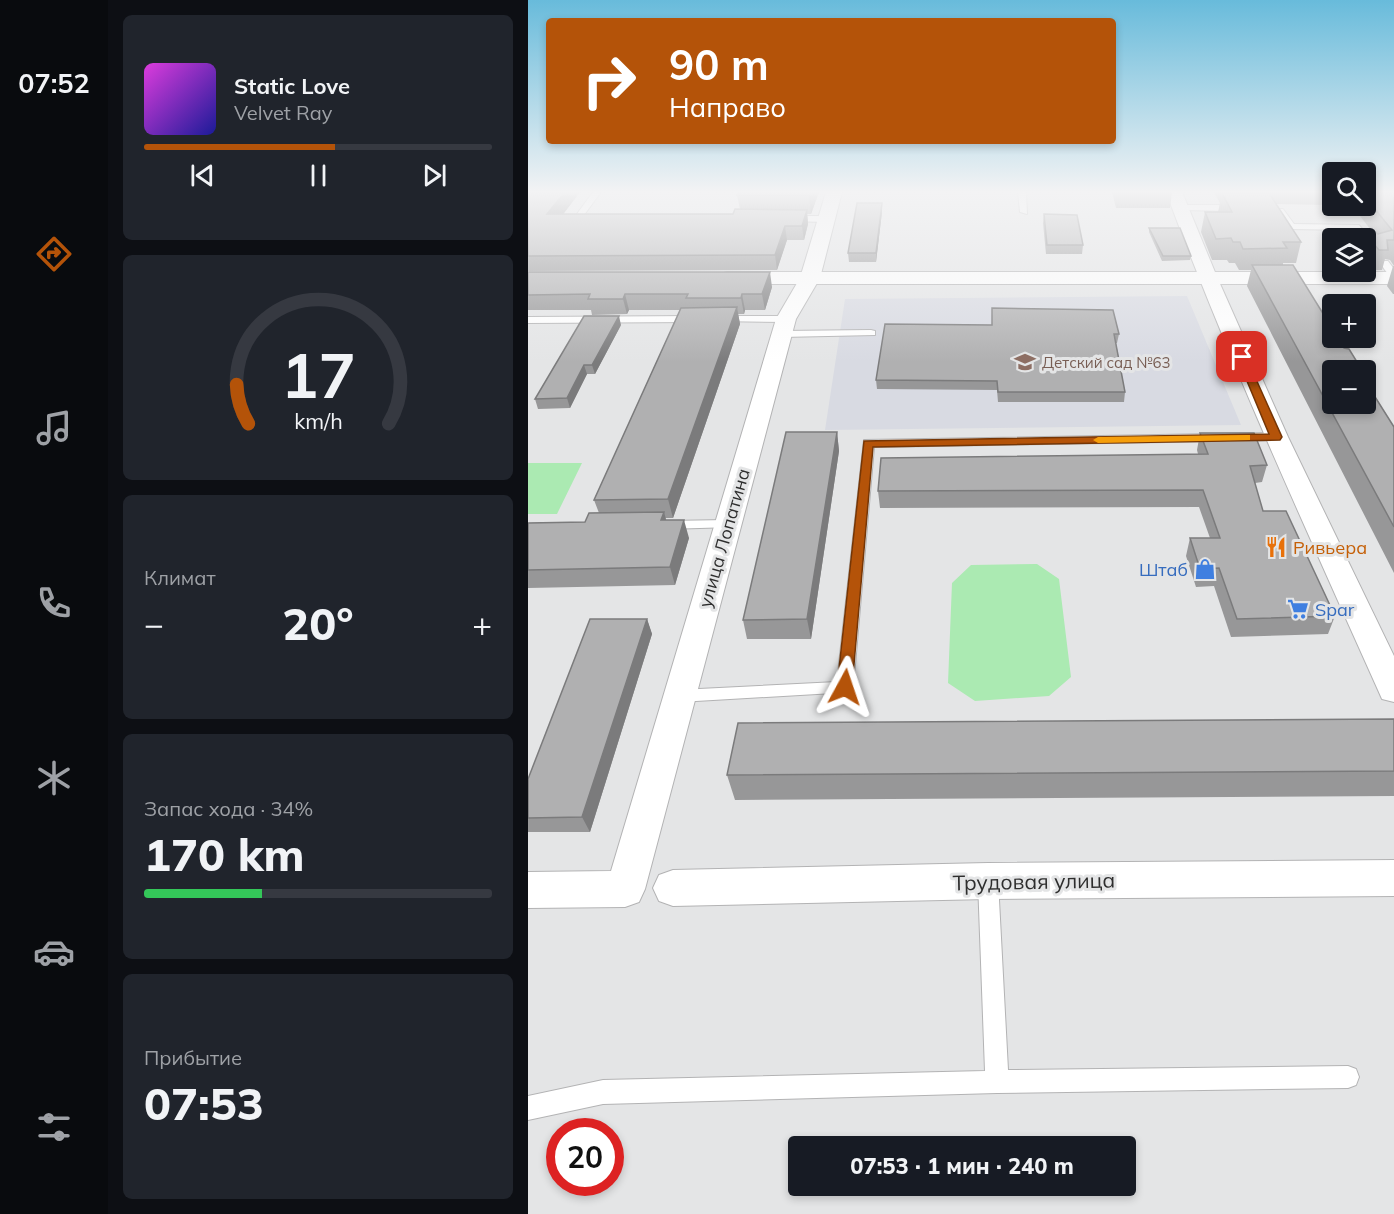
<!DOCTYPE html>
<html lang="ru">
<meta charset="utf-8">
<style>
:root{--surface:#171b24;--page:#20242c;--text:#f1f3f6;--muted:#9ea1a6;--line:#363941;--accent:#b45309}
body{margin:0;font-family:Mulish,sans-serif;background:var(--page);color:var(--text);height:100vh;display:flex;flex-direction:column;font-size:22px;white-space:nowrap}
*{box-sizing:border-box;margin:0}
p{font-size:20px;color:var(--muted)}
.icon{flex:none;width:33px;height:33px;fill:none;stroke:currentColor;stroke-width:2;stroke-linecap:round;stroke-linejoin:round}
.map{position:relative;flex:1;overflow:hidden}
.side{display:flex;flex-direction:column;gap:15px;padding:15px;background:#0d0f14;width:420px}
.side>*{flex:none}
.hud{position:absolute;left:18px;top:18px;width:570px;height:126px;border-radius:6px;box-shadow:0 3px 9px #0003;background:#b45309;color:#fff;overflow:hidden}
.tools{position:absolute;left:794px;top:162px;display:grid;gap:12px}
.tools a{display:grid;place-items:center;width:54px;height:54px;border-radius:6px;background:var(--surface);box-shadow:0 3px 9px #0003;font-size:30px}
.speed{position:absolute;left:18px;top:1118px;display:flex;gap:12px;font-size:30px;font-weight:700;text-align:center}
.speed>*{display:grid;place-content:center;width:78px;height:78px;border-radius:50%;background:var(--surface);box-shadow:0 3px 9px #0003;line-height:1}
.speed .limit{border:9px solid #d22;background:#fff;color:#111}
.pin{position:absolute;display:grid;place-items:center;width:51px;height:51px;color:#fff;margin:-26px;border-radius:12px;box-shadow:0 3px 9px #0006}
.me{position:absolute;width:66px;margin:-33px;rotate:5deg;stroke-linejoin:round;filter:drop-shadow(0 0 4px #0008)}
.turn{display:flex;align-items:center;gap:21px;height:126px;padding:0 24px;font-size:27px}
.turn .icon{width:78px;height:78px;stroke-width:2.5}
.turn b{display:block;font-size:42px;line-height:51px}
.big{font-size:45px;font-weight:800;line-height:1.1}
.side .widget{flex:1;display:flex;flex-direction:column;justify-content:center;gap:9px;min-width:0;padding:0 21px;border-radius:9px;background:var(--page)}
.side .dial{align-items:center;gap:0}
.dial svg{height:156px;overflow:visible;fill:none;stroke:var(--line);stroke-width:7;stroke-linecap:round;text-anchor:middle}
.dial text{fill:var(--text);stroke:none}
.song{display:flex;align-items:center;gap:18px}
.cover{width:72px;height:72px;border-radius:9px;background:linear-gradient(135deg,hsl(300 70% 55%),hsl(240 70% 35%))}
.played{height:6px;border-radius:3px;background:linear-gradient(90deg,var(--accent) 55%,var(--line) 55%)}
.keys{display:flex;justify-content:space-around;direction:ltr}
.heat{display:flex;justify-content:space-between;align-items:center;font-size:33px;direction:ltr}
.charge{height:9px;border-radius:4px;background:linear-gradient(90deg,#34c759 34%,var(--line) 0)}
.trip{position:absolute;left:260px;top:1136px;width:348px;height:60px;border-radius:6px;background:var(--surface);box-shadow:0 3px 9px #0003;font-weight:800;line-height:60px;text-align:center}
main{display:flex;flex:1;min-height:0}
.menu{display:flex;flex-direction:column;width:108px;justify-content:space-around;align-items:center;background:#090b0e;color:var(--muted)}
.menu .icon{width:42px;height:42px}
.menu .current{color:var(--accent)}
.menu b{font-size:27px;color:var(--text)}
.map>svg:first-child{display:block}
</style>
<main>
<nav class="menu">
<b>07:52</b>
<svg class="icon current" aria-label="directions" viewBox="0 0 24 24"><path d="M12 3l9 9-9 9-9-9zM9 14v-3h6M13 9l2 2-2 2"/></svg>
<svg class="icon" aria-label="music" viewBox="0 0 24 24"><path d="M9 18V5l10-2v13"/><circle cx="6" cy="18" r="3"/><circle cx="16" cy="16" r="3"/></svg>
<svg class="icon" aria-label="phone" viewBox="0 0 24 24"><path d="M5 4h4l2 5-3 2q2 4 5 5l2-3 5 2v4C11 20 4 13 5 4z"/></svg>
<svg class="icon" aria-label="climate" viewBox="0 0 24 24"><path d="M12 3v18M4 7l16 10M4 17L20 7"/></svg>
<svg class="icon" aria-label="car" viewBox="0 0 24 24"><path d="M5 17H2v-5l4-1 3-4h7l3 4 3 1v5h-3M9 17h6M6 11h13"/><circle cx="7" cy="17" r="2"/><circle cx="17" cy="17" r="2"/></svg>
<svg class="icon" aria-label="filters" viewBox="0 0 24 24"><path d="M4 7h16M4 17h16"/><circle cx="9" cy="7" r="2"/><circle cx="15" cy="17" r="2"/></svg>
</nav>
<section class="side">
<div class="widget">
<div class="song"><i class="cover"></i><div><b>Static Love</b><p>Velvet Ray</p></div></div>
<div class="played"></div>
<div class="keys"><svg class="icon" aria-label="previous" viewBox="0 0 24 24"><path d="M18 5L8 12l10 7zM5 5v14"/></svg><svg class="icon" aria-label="pause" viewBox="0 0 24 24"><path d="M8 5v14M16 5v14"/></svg><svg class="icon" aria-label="next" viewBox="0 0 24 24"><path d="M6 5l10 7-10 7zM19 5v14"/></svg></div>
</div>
<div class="widget dial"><svg viewBox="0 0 100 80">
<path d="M14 69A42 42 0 1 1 86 69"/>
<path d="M14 69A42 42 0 0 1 8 49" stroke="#b45309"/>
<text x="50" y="56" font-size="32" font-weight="700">17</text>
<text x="50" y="72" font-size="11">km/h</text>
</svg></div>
<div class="widget"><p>Климат</p>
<div class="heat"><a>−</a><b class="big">20°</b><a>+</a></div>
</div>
<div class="widget"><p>Запас хода · 34%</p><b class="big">170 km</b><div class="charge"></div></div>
<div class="widget"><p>Прибытие</p><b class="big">07:53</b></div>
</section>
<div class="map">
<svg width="866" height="1214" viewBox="0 0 866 1214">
<rect width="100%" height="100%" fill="#e4e5e6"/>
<!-- built -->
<path fill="#d8dae2" d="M659,296L713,425L297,430L317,299Z"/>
<!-- green -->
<path fill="#abeab2" d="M0,463H54L29,514H0Z
M509,564L531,579L543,677L521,696L447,701L420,683L424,583L443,565Z"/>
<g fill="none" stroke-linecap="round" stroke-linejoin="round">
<defs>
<path id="lane" d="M65,192H73L56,215L69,218L65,221L47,220L46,218Z
M490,192H498L499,214L492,212Z
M653,205H711L715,208L711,211L650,210L649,208Z
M749,209H755L766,224L831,225L851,249L843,251L837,244V238H833L826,230L760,229L748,211Z
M260,216H299L303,219L299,222L257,221V217Z
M854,261H860L866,269V278C861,276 852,266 854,261Z
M192,316H258L263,319L258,322L188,321V317Z
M0,317L168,316L173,319L168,322L0,323Z
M343,330L347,331V335L253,337L248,334L253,331Z
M748,433L752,434V440L346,447L325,688L323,692L151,702L145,700L143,696L145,692L151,690L309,682L336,440Z
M200,520L207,524L205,527L138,529L131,525L138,521Z
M460,872L467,875L470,881L480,1070L820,1066L828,1069L831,1077L828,1085L820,1088L469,1093L75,1104L0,1120V1096L75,1080L457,1071L450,881L453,875Z"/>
<path id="street" d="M298,192H314L292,278L268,319L117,889L111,902L97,907L0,908V872L83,871L248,319L272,278Z
M638,192H654L689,277L760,437L866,656V702L854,699L850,690C776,525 701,361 638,192Z
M866,860V896L460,899L145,906L131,901L125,888L131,875L145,870L460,863Z"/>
<path id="secondary" d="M199,272H866V284H199L192,282L189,278L192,274Z"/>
</defs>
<!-- lane casing -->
<use href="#lane" stroke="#b3b3b4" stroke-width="2"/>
<!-- street casing -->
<use href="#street" stroke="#b3b3b4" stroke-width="2"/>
<!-- secondary casing -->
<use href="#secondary" stroke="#b3b3b4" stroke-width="2"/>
<!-- lane -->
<use href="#lane" fill="#fff" fill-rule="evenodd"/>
<!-- street -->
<use href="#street" fill="#fff" fill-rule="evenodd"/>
<!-- secondary -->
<use href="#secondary" fill="#fff" fill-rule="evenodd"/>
</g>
<!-- wall -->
<path fill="#979798" d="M0,192H52L35,214H205L212,209L209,195L291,192L283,214H279L280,224L276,240H259L249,270L0,271Z
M584,192H644L642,208H588Z
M686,192H804V205L748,204L773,242L768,263H755V265L838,382L866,427V573L719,286L723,270H711L707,263H701L699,260H684L673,232L677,212H690L692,203Z
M837,192H866V266L862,260L857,259L854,270H845L837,260V238H832L834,230H843L824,206H837Z
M354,203V212L348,262H321L320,253Z
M516,214L555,245L554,254H518L515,223Z
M621,228L663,256L662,260L634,261L621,232Z
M865,266H866V294H865L859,286Z
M0,272L244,287L237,310H217L216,314H210L212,324L145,518H137L138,520L161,538L147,585L0,588V523L57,522L71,513L66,500L152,310H101L99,314L64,315L63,310H0Z
M93,325L67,374H59L42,408L10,409L7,399Z
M464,325L591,334L589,343H588L597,392L596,402H470L469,390L349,389L348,380Z
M309,432L311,451L283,639H219L215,620Z
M672,433L739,465L734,482L727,483L735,511L807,616L800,634L703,637L686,586L668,587L658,556L662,538H682L671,507L352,508L350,491L670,454L669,450Z
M119,619L124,634L62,832H0V779Z
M866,719V796L207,800L199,775Z"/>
<!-- shaded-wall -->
<path fill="#7b7b7c" d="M37,192H52L24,229L19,214Z
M283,192H291L283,214L281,195Z
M354,203V212L348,262V253Z
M279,210L280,224L276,240L274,226Z
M257,226L259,240L249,270L247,255Z
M242,272L244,287L237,310L234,294Z
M97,294L101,310L99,314L95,299Z
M214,294L217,310L216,314L213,298Z
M209,307L212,324L145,518L140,499Z
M91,316L93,325L67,374L64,365Z
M56,365L59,374L42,408L39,398Z
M309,432L311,451L283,639L279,619Z
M136,512L141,530L133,520Z
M156,520L161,538L147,585L142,567Z
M119,619L124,634L62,832L54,817Z"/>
<!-- building -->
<path fill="#b0b0b1" stroke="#7b7b7c" stroke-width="1.5" d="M0,192H37L19,214H205L207,209L279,210L274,226H257L247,255L0,256Z
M210,192H283L281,195H209Z
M589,192H644L590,193Z
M837,192H866V240H859L860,250H851L834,230H845L850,234L864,230L837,197Z
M694,193H741L773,242H755L759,248L715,249L712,242H705L703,238L688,239L677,212H704Z
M329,203H354L348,253H320Z
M516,214L549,215L555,245H519Z
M621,228H652L663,256H635Z
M724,265H765L804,328V338H810L816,348L821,349L834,370H804V404H837V375L839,378L837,381L866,427V527Z
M0,272H242L234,294H214L213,298H158L160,294H97L95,299H60L62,294L0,295Z
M209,307L140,499L66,500L153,308Z
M464,308L585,310L591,334H586L597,392H470L469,381L348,380L357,324L464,325Z
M56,316H91L64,365H56L39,398L7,399Z
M258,432H309L279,619L215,620Z
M672,433H726L739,465L722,466L735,511H758L807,616L709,619L691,568L672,569L662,538H692L675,490L350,491L353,458L680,454Z
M136,512L133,520H156L142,567L0,570V523L57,522L61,513Z
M62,619H119L54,817L0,818V779Z
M866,719V771L199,775L210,723Z"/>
<!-- sky -->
<linearGradient id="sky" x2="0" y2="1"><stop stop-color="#68bbdb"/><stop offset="0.53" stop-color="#f3f3f4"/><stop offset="1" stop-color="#f3f3f4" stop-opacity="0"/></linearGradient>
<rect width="866" height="362" fill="url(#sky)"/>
<!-- route -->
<path fill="#b45309" stroke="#753606" stroke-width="1.5" d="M714,354L718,357L754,437L752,440L345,447L324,687L322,691H312L309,687L336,441L741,434L709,357Z"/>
<!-- slow -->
<path fill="#f59e0b" d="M718,435H722V440L570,443L565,440L570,437Z"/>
<!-- icons -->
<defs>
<symbol id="school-bare" viewBox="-9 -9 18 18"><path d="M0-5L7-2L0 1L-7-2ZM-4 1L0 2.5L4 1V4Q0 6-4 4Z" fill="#8d6e63" stroke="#e4e5e6" stroke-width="2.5" paint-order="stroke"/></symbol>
<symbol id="restaurant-bare" viewBox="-9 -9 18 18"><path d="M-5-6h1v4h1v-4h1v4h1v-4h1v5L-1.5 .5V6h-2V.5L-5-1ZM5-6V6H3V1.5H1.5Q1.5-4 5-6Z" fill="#e8710a" stroke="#e4e5e6" stroke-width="2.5" paint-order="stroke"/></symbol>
<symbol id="shop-bare" viewBox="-9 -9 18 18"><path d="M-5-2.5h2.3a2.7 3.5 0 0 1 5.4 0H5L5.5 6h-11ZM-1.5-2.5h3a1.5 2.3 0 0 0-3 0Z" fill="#3f7fe0" stroke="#e4e5e6" stroke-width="2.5" paint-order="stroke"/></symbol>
<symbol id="supermarket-bare" viewBox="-9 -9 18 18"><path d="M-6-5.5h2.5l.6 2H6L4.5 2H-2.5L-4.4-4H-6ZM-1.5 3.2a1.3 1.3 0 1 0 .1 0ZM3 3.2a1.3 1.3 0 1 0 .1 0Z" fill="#3f7fe0" stroke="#e4e5e6" stroke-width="2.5" paint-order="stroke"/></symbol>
</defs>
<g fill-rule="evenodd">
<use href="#school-bare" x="482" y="347" width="30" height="30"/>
<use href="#restaurant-bare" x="733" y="532" width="30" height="30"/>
<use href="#shop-bare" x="662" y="554" width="30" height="30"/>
<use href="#supermarket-bare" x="755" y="594" width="30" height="30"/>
</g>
<g text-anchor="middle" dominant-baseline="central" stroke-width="6" stroke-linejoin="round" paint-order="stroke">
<!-- far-education labels -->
<g font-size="15" fill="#785e54" stroke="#e4e5e6" text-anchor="start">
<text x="514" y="362">Детский сад №63</text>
</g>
<!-- street labels -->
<g font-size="18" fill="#2e2e2e" stroke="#e4e5e6">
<text transform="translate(196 538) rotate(-74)">улица Лопатина</text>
</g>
<!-- food labels -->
<g font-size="18" fill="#c56008" stroke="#e4e5e6" text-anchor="start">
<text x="765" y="547">Ривьера</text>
</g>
<!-- shop labels -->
<g font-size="18" fill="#366cbe" stroke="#e4e5e6" text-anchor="end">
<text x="660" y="569">Штаб</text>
<text x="787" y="609" text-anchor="start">Spar</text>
</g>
<!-- near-street labels -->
<g font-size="21" fill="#2e2e2e" stroke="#e4e5e6">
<text transform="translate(506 881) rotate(-1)">Трудовая улица</text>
</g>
</g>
</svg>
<div class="tools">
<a><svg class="icon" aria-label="search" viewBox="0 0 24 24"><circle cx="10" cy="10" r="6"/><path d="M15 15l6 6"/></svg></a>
<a><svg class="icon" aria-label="layers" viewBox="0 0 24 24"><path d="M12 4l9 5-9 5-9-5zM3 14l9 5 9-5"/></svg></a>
<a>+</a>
<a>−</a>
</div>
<div class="speed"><div class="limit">20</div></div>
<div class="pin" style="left:714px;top:357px;background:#d93025"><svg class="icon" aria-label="arrive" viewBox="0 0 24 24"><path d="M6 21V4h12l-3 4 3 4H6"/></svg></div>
<svg class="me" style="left:317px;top:687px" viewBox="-20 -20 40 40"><path d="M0-17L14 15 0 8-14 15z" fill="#b45309" stroke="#fff" stroke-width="4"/></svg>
<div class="trip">07:53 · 1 мин · 240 m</div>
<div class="hud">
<div class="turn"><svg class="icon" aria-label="right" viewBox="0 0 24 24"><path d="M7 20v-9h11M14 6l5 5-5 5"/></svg><div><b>90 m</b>Направо</div></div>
</div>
</div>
</main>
